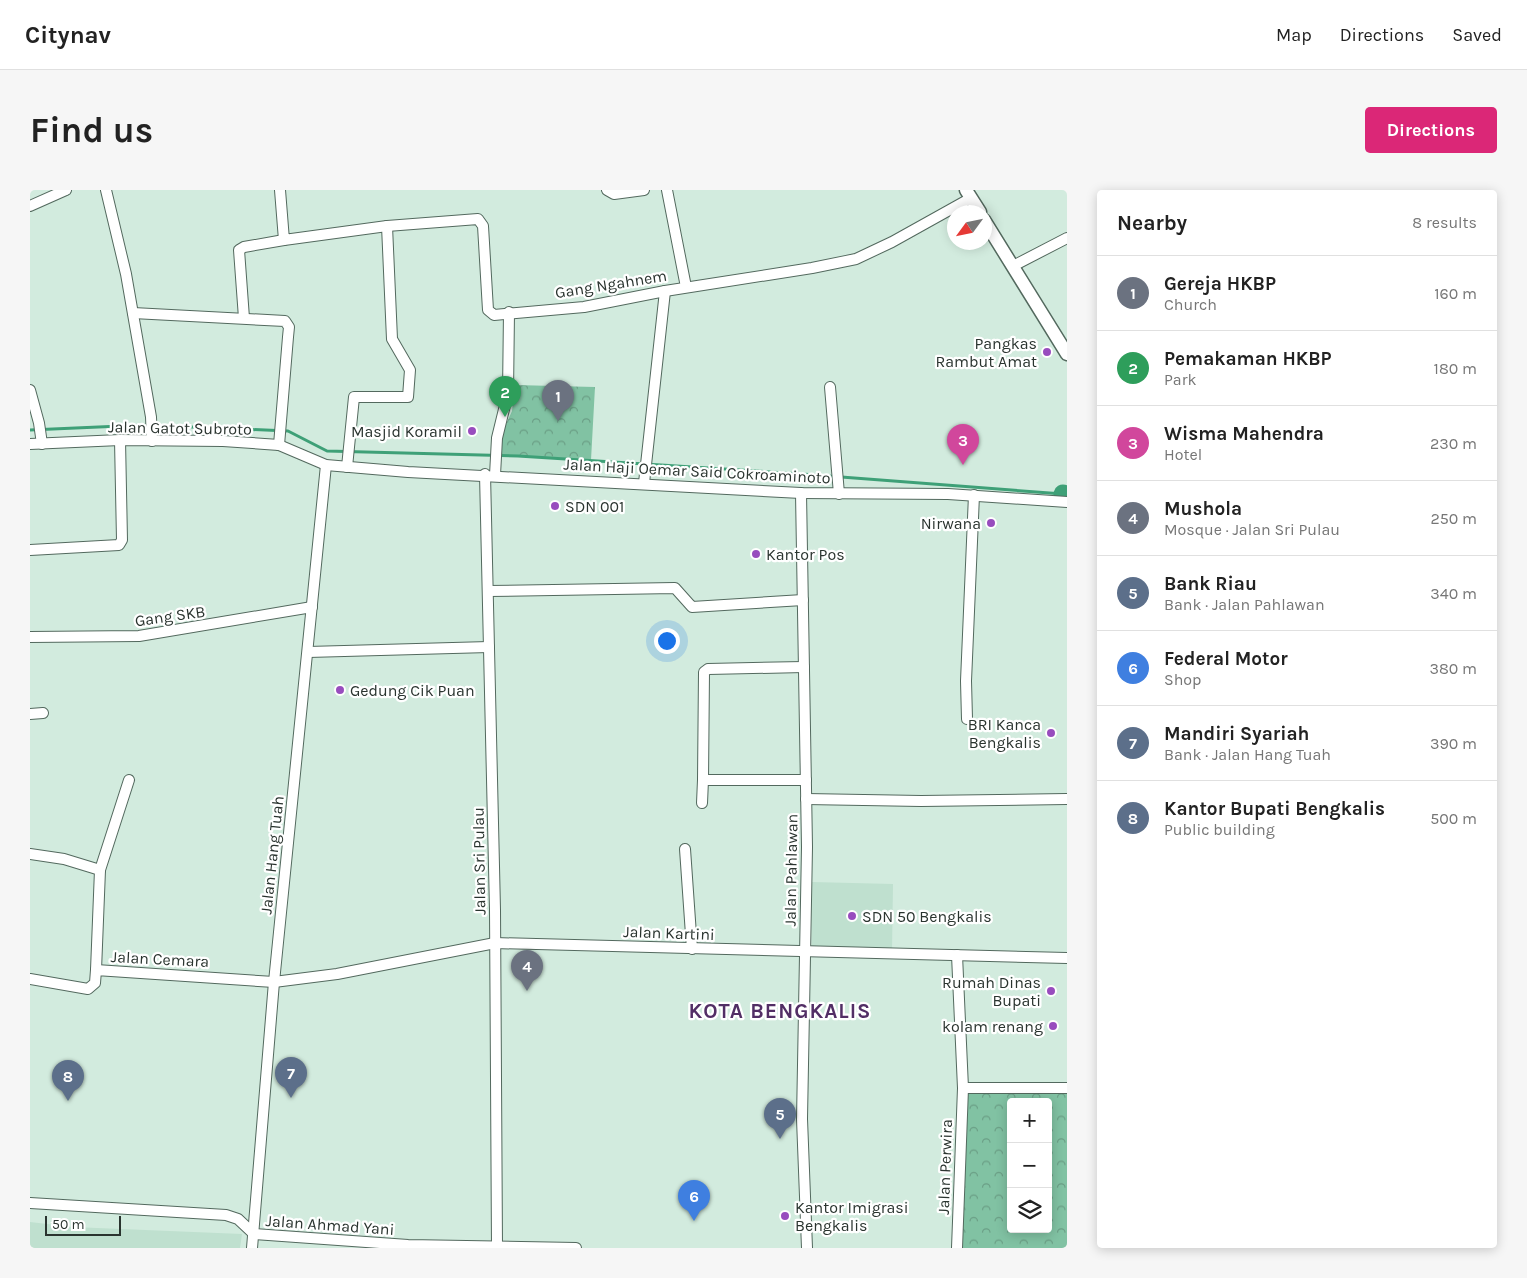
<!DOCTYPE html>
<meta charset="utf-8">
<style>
:root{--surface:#fff;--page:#f6f6f6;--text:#222;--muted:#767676;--line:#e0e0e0;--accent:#db2777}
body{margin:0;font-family:Karla,sans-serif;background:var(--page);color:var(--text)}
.controls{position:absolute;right:15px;bottom:15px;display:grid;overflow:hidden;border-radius:5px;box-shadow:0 2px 12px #0003}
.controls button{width:45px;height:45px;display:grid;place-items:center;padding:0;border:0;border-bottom:1px solid var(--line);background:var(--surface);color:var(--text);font:25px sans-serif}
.compass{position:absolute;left:917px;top:15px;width:45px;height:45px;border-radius:50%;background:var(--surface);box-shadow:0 2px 12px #0003;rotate:237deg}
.scale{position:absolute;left:15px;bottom:12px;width:76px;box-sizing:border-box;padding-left:5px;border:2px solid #2a342f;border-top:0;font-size:14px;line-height:18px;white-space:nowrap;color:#2a342f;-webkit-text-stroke:4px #fff;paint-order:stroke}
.you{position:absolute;left:636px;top:450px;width:18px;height:18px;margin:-12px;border:4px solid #fff;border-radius:50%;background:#1a73e8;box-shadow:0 0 0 8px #1a73e833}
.badge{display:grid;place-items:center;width:32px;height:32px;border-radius:50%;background:var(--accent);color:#fff;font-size:16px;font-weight:700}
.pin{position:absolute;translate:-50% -41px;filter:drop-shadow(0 1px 2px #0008)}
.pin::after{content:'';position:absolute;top:26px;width:18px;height:15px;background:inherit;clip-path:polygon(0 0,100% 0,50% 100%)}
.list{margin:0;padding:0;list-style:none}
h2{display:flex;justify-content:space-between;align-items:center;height:65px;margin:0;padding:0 20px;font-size:21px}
h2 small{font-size:16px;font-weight:400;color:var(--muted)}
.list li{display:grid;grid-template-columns:32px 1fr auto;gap:15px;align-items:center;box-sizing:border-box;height:75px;padding:0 20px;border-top:1px solid var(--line)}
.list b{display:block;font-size:19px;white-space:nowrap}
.list p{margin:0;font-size:16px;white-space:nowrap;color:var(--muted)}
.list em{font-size:16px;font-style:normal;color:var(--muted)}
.icon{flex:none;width:28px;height:28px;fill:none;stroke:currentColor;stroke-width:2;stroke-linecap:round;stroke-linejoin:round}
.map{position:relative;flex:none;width:1037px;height:1058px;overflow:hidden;border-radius:5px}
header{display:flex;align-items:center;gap:30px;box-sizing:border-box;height:70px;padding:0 25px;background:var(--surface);border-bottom:1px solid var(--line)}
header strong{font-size:24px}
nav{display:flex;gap:28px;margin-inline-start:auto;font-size:18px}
.intro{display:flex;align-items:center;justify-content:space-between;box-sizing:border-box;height:120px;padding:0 30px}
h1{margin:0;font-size:35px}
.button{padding:12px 22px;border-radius:5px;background:var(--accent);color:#fff;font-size:18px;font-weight:700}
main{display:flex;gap:30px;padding:0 30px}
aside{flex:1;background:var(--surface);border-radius:5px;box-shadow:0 2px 12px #0003}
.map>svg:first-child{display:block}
.built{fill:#bfe0cf}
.park{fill:url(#park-crowns);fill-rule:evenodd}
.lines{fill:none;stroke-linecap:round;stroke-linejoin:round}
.stream{stroke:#3ea077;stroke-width:3}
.river{stroke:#3ea077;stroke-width:19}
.minor-casing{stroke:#53695e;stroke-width:12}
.major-casing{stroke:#53695e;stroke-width:15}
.minor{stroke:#fff;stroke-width:10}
.major{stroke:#fff;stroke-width:12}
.poi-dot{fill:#984cbe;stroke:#fff;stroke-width:2}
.labels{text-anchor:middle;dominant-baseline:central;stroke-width:4.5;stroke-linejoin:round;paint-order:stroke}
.street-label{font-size:16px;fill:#2a342f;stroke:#fff}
.poi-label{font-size:16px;fill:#2a342f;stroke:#fff;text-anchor:end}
.district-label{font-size:21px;font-weight:bold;letter-spacing:1px;fill:#522e65;stroke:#fff}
</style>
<header>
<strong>Citynav</strong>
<nav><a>Map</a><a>Directions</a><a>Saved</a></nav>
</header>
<div class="intro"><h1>Find us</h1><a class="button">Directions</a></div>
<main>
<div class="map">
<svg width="1037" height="1058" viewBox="0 0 1037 1058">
<defs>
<pattern id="park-crowns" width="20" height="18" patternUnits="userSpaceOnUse" patternTransform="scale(1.25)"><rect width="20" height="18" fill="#81c2a3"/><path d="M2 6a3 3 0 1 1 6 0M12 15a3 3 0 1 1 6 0" fill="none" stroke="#6a9e85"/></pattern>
</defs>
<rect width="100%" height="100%" fill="#d2ebde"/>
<g class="built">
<path d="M 782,692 L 863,694 L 862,760 L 782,758 Z"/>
<path d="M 0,1032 L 43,1037 L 212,1044 L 210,1058 L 0,1058 Z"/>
</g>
<g class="park">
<path d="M 485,195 L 565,197 L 561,270 L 471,266 L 470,247 L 482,221 Z"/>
<path d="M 1037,897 L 1037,1058 L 930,1058 L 931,904 ZM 981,912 L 1018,912 L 1018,1039 L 981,1039 Z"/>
</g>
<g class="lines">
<path class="stream" d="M 0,240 L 114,235 L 258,241 L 297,261 L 488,266 L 772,284 L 1033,304"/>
<path class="river" d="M 1033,304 L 1037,305"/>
<g class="minor-casing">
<g id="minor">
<path d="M 76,0 L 96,84 L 121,227 L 122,251"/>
<path d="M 250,0 L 254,50 L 357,36 L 448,29 L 453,36 L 458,120 L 464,125 L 554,117 L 635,101 L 782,78 L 826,69 L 862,52 L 941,8"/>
<path d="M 577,0 L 584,4 L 614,0"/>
<path d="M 637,0 L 656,97"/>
<path d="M 0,16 L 36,0"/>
<path d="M 983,76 L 1037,48"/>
<path d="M 103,123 L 255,131 L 259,137 L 258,147 L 249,255"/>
<path d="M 214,128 L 209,60 L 214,57 L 254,50"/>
<path d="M 800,197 L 809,304"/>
<path d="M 0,200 L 9,233 L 12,254"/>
<path d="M 0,254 L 90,250 L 193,251 L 249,255 L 296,275 L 378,282 L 771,303 L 918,304 L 1037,312"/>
<path d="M 317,277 L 324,207 L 378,207 L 380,180 L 362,149 L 357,36"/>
<path d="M 455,284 L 465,720 L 467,1056"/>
<path d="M 465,285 L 467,248 L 478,203 L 479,122"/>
<path d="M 614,293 L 635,101"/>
<path d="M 771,303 L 777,657 L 772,929 L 777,1058"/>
<path d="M 0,360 L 89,355 L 92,350 L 90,250"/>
<path d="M 458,401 L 645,398 L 662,417 L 773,410"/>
<path d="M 0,447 L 109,446 L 282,417"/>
<path d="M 278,462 L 459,457"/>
<path d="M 774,477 L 678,479 L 674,482 L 673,590 L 776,590"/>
<path d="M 0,524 L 13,523"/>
<path d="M 937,529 L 936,491 L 944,305"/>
<path d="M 776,609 L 891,611 L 1037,609"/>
<path d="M 672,613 L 673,590"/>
<path d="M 655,659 L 662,759"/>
<path d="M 0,664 L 34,669 L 70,680"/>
<path d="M 927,765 L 933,898 L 927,1058"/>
<path d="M 66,780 L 70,680 L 99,590"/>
<path d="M 0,789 L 58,799 L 65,793 L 66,780 L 244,792 L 307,784 L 465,753 L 1037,768"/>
<path d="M 933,898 L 1037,898"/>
<path d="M 0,1013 L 196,1025 L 208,1029 L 224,1044 L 378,1055 L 546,1058"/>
<path d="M 222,1058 L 244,792 L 296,275"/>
</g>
</g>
<g class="major-casing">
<g id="major">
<path d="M 936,0 L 950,22"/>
<path d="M 954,30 L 1037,164"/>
</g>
</g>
<use href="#minor" class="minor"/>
<use href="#major" class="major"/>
</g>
<g class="poi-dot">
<circle cx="1017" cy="162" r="5"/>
<circle cx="442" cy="241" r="5"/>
<circle cx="525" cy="316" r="5"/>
<circle cx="961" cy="333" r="5"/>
<circle cx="726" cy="364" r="5"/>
<circle cx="310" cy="500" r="5"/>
<circle cx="1021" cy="543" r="5"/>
<circle cx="822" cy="726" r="5"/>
<circle cx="1021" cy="801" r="5"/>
<circle cx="1023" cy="836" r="5"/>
<circle cx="755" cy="1026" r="5"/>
</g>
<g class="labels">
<g class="street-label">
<text transform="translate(581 94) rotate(-9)">Gang Ngahnem</text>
<text transform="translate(150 238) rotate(1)">Jalan Gatot Subroto</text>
<text transform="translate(667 281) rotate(3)">Jalan Haji Oemar Said Cokroaminoto</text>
<text transform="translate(140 426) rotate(-8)">Gang SKB</text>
<text transform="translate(242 665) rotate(-84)">Jalan Hang Tuah</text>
<text transform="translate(449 671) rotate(-91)">Jalan Sri Pulau</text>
<text transform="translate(761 680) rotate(-89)">Jalan Pahlawan</text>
<text transform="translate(639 743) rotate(2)">Jalan Kartini</text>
<text transform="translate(130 769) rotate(3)">Jalan Cemara</text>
<text transform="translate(915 977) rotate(-88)">Jalan Perwira</text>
<text transform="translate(300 1035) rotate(4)">Jalan Ahmad Yani</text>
</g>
<g class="poi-label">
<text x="1007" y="153">Pangkas<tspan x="1007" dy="18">Rambut Amat</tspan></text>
<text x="432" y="241">Masjid Koramil</text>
<text x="535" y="316" text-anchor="start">SDN 001</text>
<text x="951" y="333">Nirwana</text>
<text x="736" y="364" text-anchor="start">Kantor Pos</text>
<text x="320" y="500" text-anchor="start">Gedung Cik Puan</text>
<text x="1011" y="534">BRI Kanca<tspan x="1011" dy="18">Bengkalis</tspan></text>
<text x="832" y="726" text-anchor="start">SDN 50 Bengkalis</text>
<text x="1011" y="792">Rumah Dinas<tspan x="1011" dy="18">Bupati</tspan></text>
<text x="1013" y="836">kolam renang</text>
<text x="765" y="1017" text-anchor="start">Kantor Imigrasi<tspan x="765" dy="18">Bengkalis</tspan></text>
</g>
<g class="district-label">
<text x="750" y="821">KOTA BENGKALIS</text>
</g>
</g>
</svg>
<div class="controls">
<button>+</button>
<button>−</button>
<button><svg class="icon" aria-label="layers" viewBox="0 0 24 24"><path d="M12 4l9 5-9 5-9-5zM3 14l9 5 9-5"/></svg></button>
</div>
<svg class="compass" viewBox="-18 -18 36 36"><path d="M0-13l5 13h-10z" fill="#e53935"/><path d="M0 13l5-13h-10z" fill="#767676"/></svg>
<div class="scale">50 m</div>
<div class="you"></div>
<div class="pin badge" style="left:528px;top:231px;background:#6b7280">1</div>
<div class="pin badge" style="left:475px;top:227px;background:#2e9e5b">2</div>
<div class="pin badge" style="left:933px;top:275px;background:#d1479c">3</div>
<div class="pin badge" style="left:497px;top:801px;background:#6b7280">4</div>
<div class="pin badge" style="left:750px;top:949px;background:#5c6f8a">5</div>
<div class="pin badge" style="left:664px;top:1031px;background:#3f7fe0">6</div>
<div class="pin badge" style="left:261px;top:908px;background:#5c6f8a">7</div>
<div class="pin badge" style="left:38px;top:911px;background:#5c6f8a">8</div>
</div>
<aside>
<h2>Nearby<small>8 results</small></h2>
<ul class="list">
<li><span class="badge" style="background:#6b7280">1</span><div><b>Gereja HKBP</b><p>Church</p></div><em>160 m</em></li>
<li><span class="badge" style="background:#2e9e5b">2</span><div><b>Pemakaman HKBP</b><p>Park</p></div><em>180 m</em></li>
<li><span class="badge" style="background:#d1479c">3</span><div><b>Wisma Mahendra</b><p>Hotel</p></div><em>230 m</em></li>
<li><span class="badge" style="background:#6b7280">4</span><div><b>Mushola</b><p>Mosque · Jalan Sri Pulau</p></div><em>250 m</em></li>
<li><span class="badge" style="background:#5c6f8a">5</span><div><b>Bank Riau</b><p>Bank · Jalan Pahlawan</p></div><em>340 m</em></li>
<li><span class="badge" style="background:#3f7fe0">6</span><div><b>Federal Motor</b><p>Shop</p></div><em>380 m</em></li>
<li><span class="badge" style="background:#5c6f8a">7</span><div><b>Mandiri Syariah</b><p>Bank · Jalan Hang Tuah</p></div><em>390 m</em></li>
<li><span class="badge" style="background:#5c6f8a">8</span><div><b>Kantor Bupati Bengkalis</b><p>Public building</p></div><em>500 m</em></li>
</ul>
</aside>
</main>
